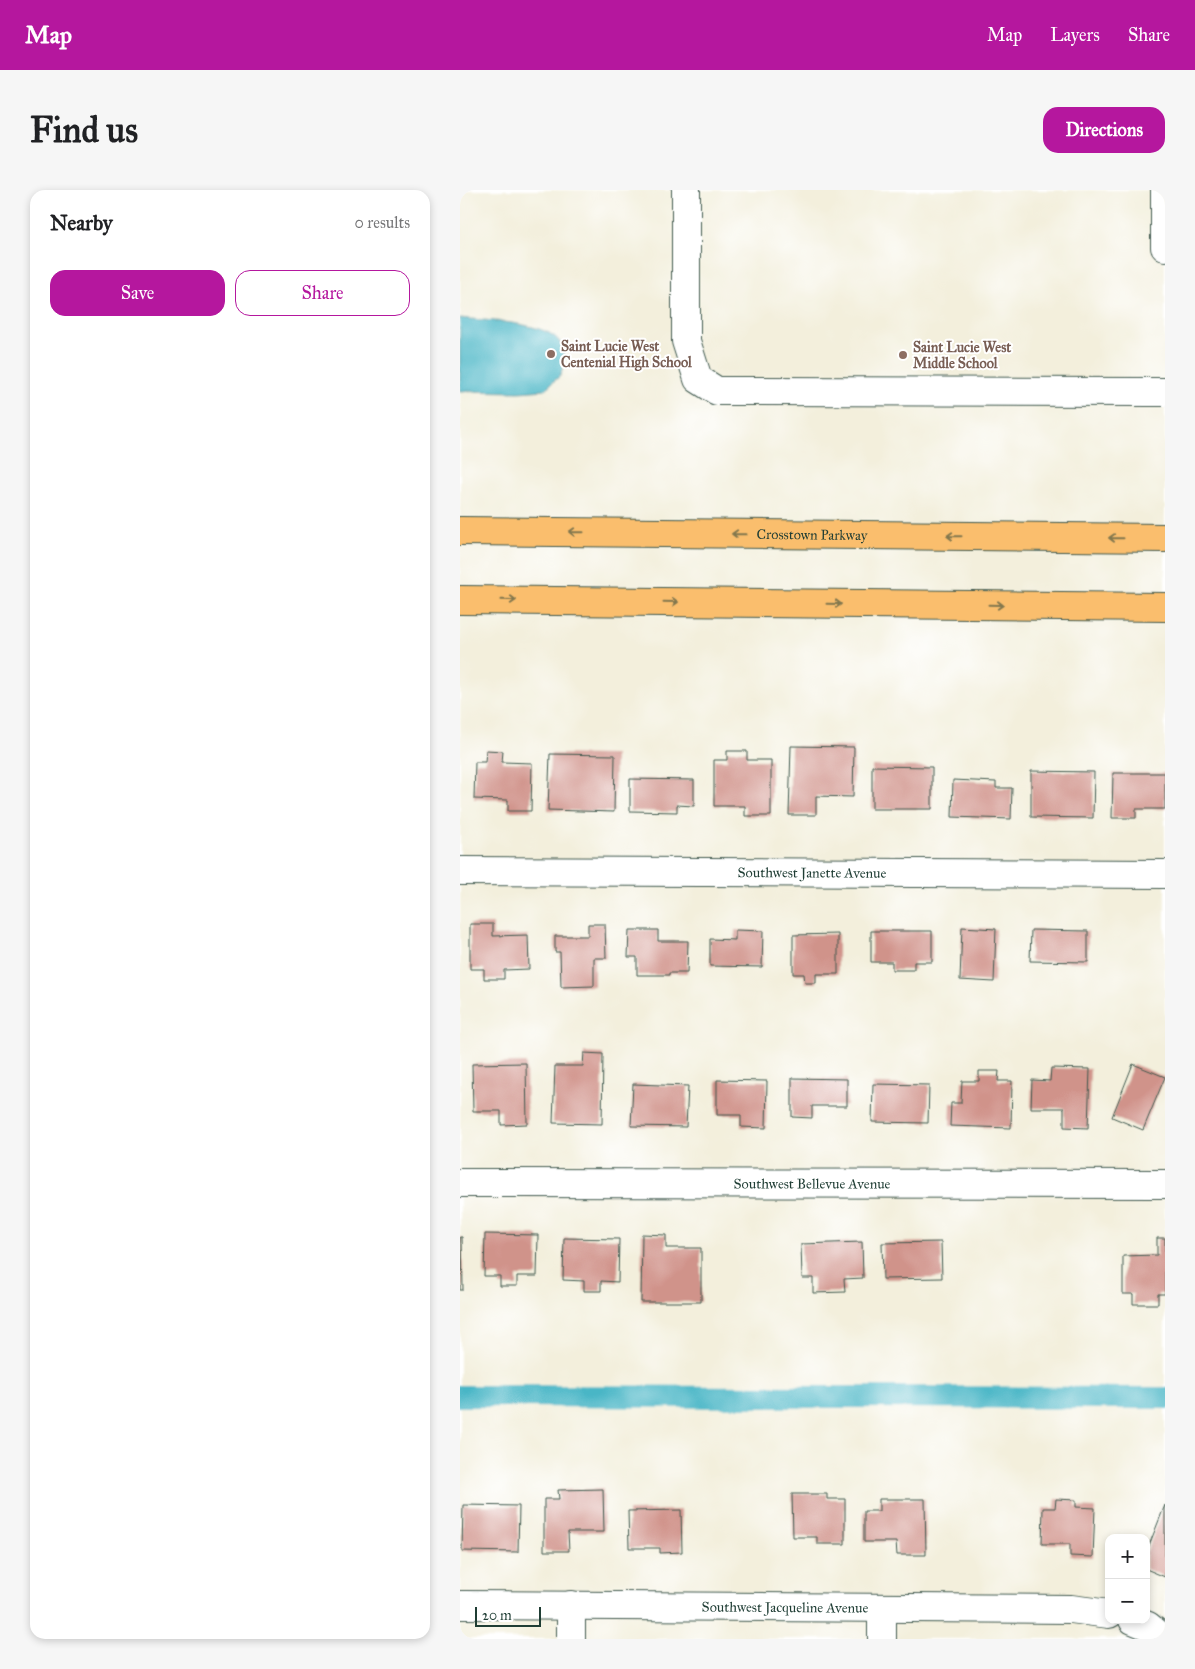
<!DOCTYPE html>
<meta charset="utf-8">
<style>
:root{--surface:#fff;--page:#f6f6f6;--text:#202124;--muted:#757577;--line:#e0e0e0;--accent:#b5179e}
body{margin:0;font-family:"IM FELL Great Primer",serif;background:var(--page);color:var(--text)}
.controls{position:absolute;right:15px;bottom:15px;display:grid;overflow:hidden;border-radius:10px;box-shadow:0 2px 8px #0003}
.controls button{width:45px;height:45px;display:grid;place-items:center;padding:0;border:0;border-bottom:1px solid var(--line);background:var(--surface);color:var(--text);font:25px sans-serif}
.scale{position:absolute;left:15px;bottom:12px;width:66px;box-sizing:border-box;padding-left:5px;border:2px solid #1f3d34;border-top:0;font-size:14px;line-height:18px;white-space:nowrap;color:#1f3d34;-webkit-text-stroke:4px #fff;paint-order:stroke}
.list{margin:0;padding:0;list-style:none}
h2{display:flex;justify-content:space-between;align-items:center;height:65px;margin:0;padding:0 20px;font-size:21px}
h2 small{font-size:16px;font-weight:400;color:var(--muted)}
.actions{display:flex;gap:10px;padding:15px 20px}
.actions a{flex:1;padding:11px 0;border:1px solid var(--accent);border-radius:15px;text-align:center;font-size:18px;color:var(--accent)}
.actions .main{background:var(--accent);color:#fff}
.map{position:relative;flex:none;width:705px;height:1449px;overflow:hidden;border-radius:15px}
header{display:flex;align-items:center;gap:30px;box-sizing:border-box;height:70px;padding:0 25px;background:var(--accent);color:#fff}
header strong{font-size:24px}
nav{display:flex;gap:28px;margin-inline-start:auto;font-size:18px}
.intro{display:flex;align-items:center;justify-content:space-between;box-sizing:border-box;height:120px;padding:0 30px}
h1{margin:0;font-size:35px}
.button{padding:12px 22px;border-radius:15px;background:var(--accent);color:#fff;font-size:18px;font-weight:700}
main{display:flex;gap:30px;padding:0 30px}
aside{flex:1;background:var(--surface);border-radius:15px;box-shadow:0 2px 8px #0003}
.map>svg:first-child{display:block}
.water{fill:#4ab6c6;stroke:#347a7d}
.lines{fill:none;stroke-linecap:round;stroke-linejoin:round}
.canal{stroke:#4ab6c6;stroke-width:22}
.building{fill:#d0938a}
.minor-casing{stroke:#3f584d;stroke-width:30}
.major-casing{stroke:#3f584d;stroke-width:30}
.minor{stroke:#fff;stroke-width:28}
.major{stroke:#fabe6d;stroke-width:28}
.oneway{stroke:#82774e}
.education-dot{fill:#8d6e63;stroke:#fff;stroke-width:2}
.labels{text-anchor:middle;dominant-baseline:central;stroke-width:4;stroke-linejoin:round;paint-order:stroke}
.education-label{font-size:14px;font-weight:bold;fill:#785e54;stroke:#fff;text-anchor:start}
.street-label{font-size:14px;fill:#1f3d34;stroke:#fff}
</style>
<header>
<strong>Map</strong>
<nav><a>Map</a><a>Layers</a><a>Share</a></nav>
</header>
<div class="intro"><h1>Find us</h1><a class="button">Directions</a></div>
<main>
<aside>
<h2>Nearby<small>0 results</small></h2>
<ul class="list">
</ul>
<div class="actions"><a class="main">Save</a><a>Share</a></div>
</aside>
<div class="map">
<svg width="705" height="1449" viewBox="0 0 705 1449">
<rect width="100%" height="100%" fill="#fff"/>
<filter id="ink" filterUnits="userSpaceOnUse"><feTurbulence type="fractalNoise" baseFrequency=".02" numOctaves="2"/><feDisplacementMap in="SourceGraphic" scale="10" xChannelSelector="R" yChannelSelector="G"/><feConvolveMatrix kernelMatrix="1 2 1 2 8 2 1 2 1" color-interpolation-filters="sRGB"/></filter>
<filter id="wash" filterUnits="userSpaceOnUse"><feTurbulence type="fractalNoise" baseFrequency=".0096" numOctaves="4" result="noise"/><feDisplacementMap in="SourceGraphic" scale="20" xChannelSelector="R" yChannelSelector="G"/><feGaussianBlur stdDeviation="1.12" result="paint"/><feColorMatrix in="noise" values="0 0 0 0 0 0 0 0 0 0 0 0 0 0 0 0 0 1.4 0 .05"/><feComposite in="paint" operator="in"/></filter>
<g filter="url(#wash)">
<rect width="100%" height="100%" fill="#f3efdc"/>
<path class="water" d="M 0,128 C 24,131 90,131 101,154 C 105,163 103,176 101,185 L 84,200 L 59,202 L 0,201 Z"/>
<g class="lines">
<path class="canal" d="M 0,1206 L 705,1208"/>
</g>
<g id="blocks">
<g class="building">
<path d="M 331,556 L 394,557 L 393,607 L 356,606 L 356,625 L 329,625 Z"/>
<path d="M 26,560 L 43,561 L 42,572 L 72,573 L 71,621 L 48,621 L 48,610 L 14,609 L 15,572 L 25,572 Z"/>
<path d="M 267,561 L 287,561 L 287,570 L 311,570 L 311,626 L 285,626 L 285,616 L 254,616 L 254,570 L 267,570 Z"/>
<path d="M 90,564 L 155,565 L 154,622 L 88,620 Z"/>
<path d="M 412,576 L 472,577 L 472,619 L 412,619 Z"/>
<path d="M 571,581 L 634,582 L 633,628 L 571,627 Z"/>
<path d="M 653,583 L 705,583 L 705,619 L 676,619 L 676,628 L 652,628 Z"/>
<path d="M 170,589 L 234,590 L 234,616 L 217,615 L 217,622 L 170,621 Z"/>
<path d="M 493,590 L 536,592 L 536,598 L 552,598 L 551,629 L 492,627 Z"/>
<path d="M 10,734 L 33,734 L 33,746 L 68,745 L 69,779 L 44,780 L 44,789 L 24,789 L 24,779 L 10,779 Z"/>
<path d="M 128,734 L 145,734 L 146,768 L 134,768 L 134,796 L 101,797 L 100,762 L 95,762 L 95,746 L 128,746 Z"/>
<path d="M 502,737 L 536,739 L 534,792 L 500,790 Z"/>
<path d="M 169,740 L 198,740 L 198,751 L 228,751 L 227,783 L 209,783 L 209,785 L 177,785 L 177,767 L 168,767 Z"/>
<path d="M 275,740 L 303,741 L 302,777 L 250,776 L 250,749 L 275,750 Z"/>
<path d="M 571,740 L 628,741 L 628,772 L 570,771 Z"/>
<path d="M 411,741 L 472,741 L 472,772 L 454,772 L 454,780 L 432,780 L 432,772 L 411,772 Z"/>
<path d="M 378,744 L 378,784 L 356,784 L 356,793 L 345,793 L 344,784 L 333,784 L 333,745 Z"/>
<path d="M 124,863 L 143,864 L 142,934 L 93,933 L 95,876 L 123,876 Z"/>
<path d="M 66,873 L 67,934 L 41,935 L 41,921 L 13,921 L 12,874 Z"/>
<path d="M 673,874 L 705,887 L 683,940 L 652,927 Z"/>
<path d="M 591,878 L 630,879 L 628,938 L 604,937 L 604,918 L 571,918 L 572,890 L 590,891 Z"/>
<path d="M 519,881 L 539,881 L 538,891 L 552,891 L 551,938 L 490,936 L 491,913 L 501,913 L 502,891 L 519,891 Z"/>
<path d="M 332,888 L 387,889 L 387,916 L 352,916 L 352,928 L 332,927 Z"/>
<path d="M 257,890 L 307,891 L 306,938 L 281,937 L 281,925 L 257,925 Z"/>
<path d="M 173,894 L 228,896 L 226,937 L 171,936 Z"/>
<path d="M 413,894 L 469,895 L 468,933 L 412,932 Z"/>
<path d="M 25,1044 L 78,1045 L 77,1086 L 57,1086 L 57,1096 L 40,1096 L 40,1086 L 24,1086 Z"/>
<path d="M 182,1044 L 206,1045 L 206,1058 L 241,1058 L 241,1112 L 181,1112 Z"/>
<path d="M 0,1047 L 2,1047 L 3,1100 L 0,1100 Z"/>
<path d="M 104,1048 L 159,1049 L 158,1092 L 141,1091 L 141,1101 L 124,1101 L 124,1091 L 103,1090 Z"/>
<path d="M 697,1048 L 705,1048 L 705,1104 L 698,1104 L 698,1114 L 673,1114 L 673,1104 L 663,1104 L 663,1066 L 697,1065 Z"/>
<path d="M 402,1052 L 403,1088 L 384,1089 L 385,1102 L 353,1103 L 353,1088 L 342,1088 L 341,1054 Z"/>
<path d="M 481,1052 L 482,1088 L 423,1089 L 422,1053 Z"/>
<path d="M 143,1299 L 144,1342 L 108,1342 L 109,1361 L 84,1361 L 84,1309 L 99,1309 L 98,1300 Z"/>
<path d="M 332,1304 L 367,1304 L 367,1309 L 385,1309 L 385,1354 L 357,1354 L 357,1347 L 333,1347 Z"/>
<path d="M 419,1309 L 465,1309 L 466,1365 L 437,1365 L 436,1352 L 404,1352 L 404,1321 L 419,1321 Z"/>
<path d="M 596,1309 L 616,1310 L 616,1317 L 635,1318 L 633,1367 L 610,1366 L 610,1354 L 582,1354 L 583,1318 L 595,1318 Z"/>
<path d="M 3,1315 L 59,1316 L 58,1362 L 2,1361 Z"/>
<path d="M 705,1315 L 705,1387 L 686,1379 L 686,1363 Z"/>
<path d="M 221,1320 L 222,1362 L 200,1363 L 200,1358 L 169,1358 L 168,1321 Z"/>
</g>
</g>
</g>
<g filter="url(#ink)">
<use href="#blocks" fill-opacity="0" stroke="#3f584d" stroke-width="1"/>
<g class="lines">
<g class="minor-casing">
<g id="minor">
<path d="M 226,0 L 226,151 L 238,189 L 257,201 L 705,202"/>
<path d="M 705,0 L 705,57"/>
<path id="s1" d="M 0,681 L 705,684"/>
<path id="s2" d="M 0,993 L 705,994"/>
<path id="s3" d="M 0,1415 L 611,1419 L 649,1424"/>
<path d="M 673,1430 L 688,1436 L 704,1449"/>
<path d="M 111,1449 L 111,1415"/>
<path d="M 422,1449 L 422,1419"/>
</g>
</g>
<g class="major-casing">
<g id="major">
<path id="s4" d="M 0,341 L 705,348"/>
<path d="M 0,410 L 705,417"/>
</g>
</g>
<use href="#minor" class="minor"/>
<use href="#major" class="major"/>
</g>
<defs><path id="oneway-shaft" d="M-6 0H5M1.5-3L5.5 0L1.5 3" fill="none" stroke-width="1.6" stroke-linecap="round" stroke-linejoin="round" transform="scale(1.25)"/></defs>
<g class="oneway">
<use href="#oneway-shaft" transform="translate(116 342) rotate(-179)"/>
<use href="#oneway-shaft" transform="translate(279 344) rotate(-179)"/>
<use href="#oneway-shaft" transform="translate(494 346) rotate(-179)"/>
<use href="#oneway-shaft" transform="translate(656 348) rotate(-179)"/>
<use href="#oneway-shaft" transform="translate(49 410) rotate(1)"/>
<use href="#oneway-shaft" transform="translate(211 412) rotate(1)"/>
<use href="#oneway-shaft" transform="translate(374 414) rotate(1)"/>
<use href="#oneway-shaft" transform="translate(536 415) rotate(1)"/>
</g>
</g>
<g class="education-dot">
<circle cx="91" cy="164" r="5"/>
<circle cx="443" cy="165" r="5"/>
</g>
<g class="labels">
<g class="education-label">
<text x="101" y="156">Saint Lucie West<tspan x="101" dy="16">Centenial High School</tspan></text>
<text x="453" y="157">Saint Lucie West<tspan x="453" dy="16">Middle School</tspan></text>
</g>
<g class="street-label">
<text stroke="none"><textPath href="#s4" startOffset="352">Crosstown Parkway</textPath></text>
<text stroke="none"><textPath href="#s1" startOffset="352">Southwest Janette Avenue</textPath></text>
<text stroke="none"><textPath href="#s2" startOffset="352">Southwest Bellevue Avenue</textPath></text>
<text stroke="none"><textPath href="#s3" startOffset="325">Southwest Jacqueline Avenue</textPath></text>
</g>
</g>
</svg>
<div class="controls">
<button>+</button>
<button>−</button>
</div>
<div class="scale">20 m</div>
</div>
</main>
